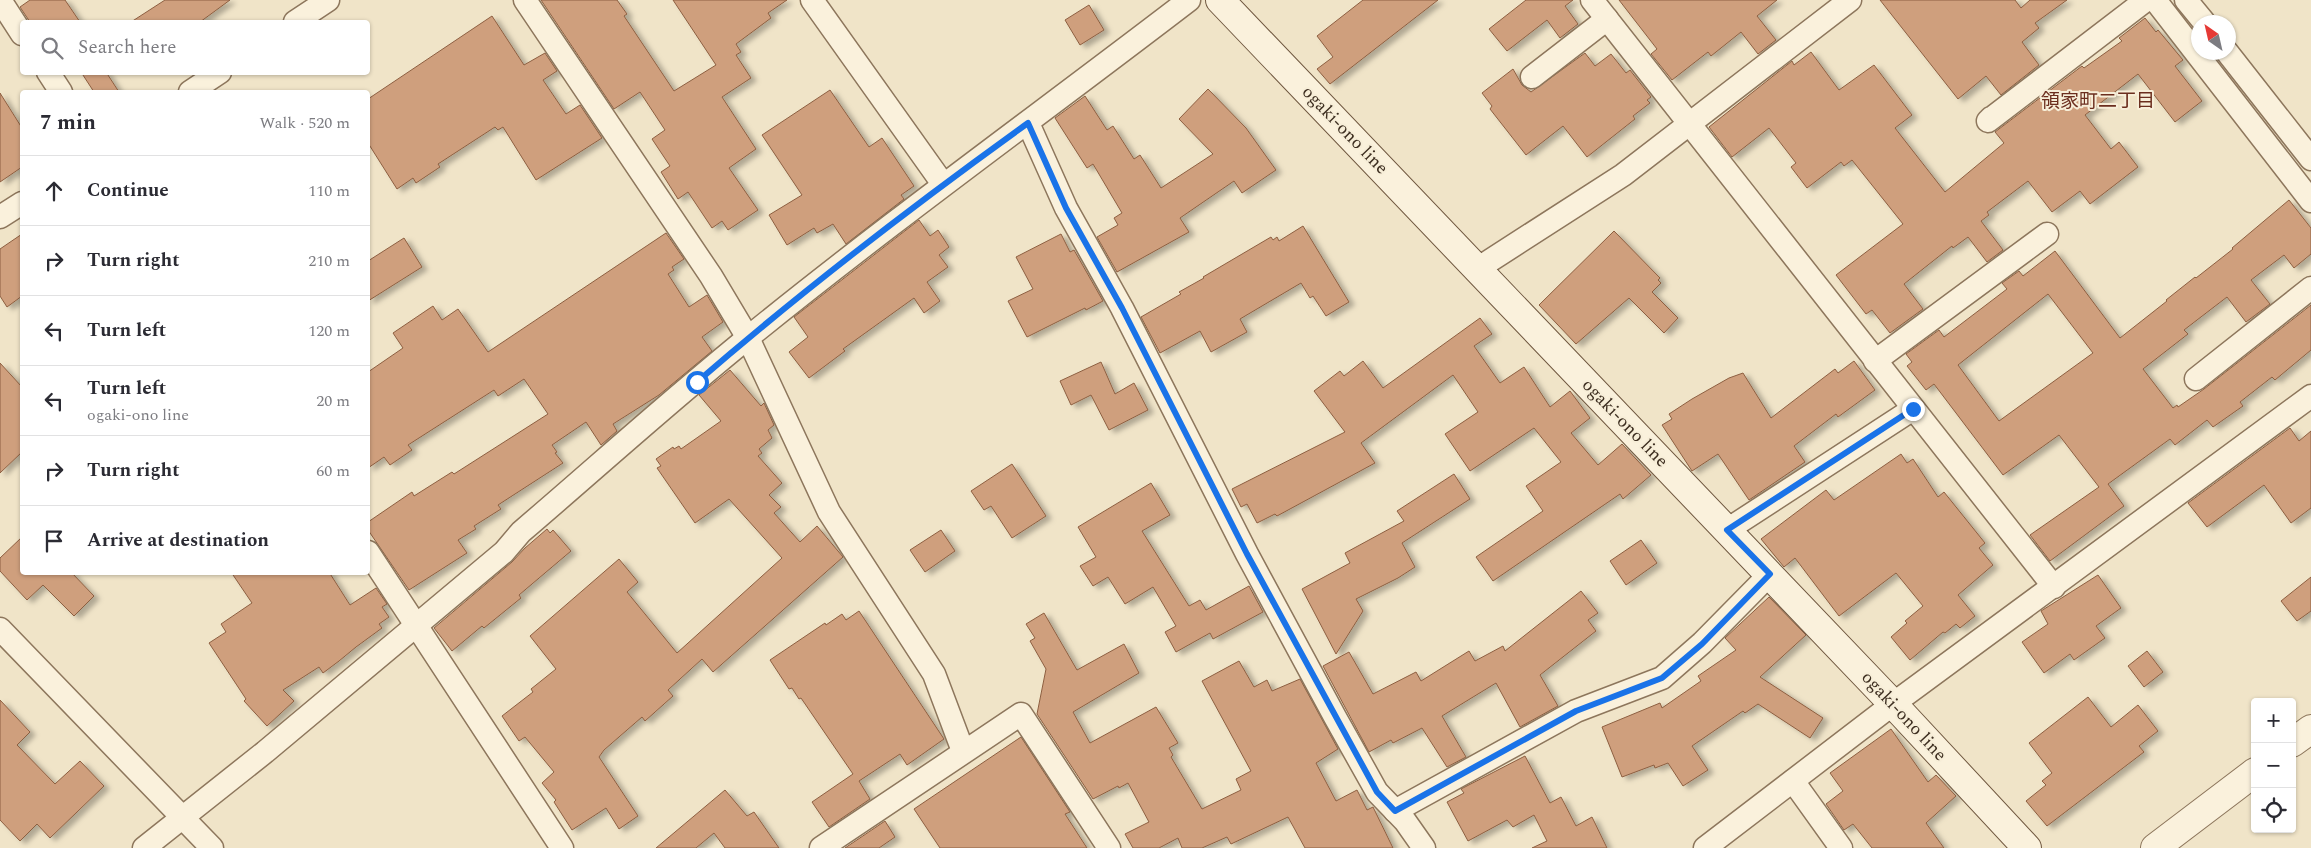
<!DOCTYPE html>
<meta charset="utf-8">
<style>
:root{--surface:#fff;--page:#f7f7f7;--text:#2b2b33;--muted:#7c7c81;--line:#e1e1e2}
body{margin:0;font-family:Spectral,"Noto Sans JP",serif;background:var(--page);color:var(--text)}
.controls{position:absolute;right:15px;bottom:15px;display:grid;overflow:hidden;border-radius:5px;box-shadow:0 1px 4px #0004}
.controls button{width:45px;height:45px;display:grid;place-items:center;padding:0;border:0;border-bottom:1px solid var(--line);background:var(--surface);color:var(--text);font:25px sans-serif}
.compass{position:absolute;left:2191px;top:15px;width:45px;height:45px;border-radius:50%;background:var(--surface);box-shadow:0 1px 4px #0004;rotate:326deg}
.stop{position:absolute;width:15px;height:15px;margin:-11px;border:4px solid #1a73e8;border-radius:50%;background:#fff}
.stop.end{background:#1a73e8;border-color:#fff;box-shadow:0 1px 5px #0008}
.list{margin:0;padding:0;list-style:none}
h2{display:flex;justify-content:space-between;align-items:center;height:65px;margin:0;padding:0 20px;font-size:21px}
h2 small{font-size:16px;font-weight:400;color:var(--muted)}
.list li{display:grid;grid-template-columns:32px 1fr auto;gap:15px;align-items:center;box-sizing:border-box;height:70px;padding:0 20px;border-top:1px solid var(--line)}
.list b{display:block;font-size:19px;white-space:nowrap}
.list p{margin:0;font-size:16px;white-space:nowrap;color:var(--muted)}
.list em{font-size:16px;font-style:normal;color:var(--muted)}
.icon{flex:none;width:28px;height:28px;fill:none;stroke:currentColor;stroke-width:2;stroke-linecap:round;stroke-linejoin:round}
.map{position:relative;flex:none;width:2311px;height:848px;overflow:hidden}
.search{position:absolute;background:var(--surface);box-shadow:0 1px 4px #0004;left:20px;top:20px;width:350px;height:55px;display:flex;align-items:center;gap:12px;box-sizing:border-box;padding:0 18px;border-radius:5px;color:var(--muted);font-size:19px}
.panel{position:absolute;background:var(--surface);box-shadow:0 1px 4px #0004;left:20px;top:90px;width:350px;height:485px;border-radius:5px}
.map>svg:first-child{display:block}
.building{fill:#cf9f7d;stroke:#8d5f41;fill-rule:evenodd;filter:url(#shadow)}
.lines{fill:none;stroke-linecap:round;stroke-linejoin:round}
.minor-casing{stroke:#8d765c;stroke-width:25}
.tertiary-casing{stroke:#8d765c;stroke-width:30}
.secondary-casing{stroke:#6f573f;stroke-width:30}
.minor{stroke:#faf1dc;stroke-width:22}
.tertiary{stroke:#faf1dc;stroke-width:28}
.secondary{stroke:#faf1dc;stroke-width:28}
.route{stroke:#1a73e8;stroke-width:6}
.labels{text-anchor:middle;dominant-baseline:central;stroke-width:4;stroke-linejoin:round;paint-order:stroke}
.street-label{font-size:18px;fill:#3d2e20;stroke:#f7eed8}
.neighbourhood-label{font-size:19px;fill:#6b2e1e;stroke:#f7eed8}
</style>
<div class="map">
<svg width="2311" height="848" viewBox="0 0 2311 848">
<defs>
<filter id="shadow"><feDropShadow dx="5.5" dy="3" stdDeviation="2.5" flood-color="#0004"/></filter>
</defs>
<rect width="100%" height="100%" fill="#f0e4c8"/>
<g class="building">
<path d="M 30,0 L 65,0 L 80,22 L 30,22 L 20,7 Z"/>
<path d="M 165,0 L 230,0 L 200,22 L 131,22 Z"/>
<path d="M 541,0 L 617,0 L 627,14 L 624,16 L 674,91 L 716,65 L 673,0 L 787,0 L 768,13 L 771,18 L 736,44 L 741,52 L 736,55 L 751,78 L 722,97 L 756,149 L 729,168 L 758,210 L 728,230 L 722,221 L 712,228 L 688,192 L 678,199 L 661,172 L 670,166 L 652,139 L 665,130 L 640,92 L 614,109 Z"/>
<path d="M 1363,0 L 1438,0 L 1330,84 L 1317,69 L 1333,57 L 1317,36 Z"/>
<path d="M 1526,0 L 1573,0 L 1565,6 L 1578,24 L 1560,38 L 1547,20 L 1507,51 L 1489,29 Z"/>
<path d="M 1619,0 L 1777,0 L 1757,16 L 1776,40 L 1758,54 L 1741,32 L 1711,56 L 1708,52 L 1672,80 L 1651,54 L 1657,49 Z"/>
<path d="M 1880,0 L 2015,0 L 2021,8 L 2030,0 L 2067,0 L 2035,23 L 2039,28 L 2022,42 L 2039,65 L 2001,95 L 1986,76 L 1958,99 Z"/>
<path d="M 1089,5 L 1104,30 L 1080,45 L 1065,20 Z"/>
<path d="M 492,16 L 524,65 L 545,53 L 557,71 L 543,80 L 566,114 L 580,105 L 602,138 L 536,180 L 503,127 L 498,130 L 495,127 L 438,164 L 440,167 L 416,183 L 413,178 L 397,189 L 368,143 L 368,99 Z"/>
<path d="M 2145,18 L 2156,32 L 2158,30 L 2183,60 L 2175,66 L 2202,101 L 2175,122 L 2138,74 L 2085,115 L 2111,149 L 2119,142 L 2138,167 L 2090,204 L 2080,191 L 2052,212 L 2028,181 L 1987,212 L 1989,215 L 1981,221 L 2003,250 L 1987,262 L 1968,237 L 1953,248 L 1952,246 L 1904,284 L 1923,309 L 1890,333 L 1872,310 L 1866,314 L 1836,275 L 1903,224 L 1852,160 L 1844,166 L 1841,162 L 1807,188 L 1791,167 L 1796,163 L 1769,128 L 1732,157 L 1709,127 L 1792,61 L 1794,65 L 1811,52 L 1839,90 L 1874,65 L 1912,115 L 1895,128 L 1945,192 L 2004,143 L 1995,132 L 2082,66 L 2084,68 L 2122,41 L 2119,38 Z"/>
<path d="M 1585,53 L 1595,66 L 1611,54 L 1626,73 L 1630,70 L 1651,97 L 1647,100 L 1650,103 L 1633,116 L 1635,119 L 1587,157 L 1563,126 L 1526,155 L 1490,109 L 1492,106 L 1482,93 L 1513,69 L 1522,85 L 1531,92 Z"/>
<path d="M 81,72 L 106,72 L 119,92 L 94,92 Z"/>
<path d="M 1208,89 L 1246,128 L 1276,170 L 1242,193 L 1234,181 L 1180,218 L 1189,232 L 1117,272 L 1097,237 L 1118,225 L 1114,218 L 1122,213 L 1093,164 L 1087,168 L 1055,118 L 1085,96 L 1107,130 L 1113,126 L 1134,159 L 1140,155 L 1161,188 L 1213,154 L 1179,119 Z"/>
<path d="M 830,90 L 869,147 L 882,138 L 914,186 L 901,195 L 904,199 L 846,244 L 833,224 L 817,233 L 814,228 L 787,245 L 769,215 L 802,195 L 762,135 Z"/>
<path d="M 0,93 L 22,128 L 22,167 L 0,182 Z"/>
<path d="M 2289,200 L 2311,228 L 2311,254 L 2294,268 L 2284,255 L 2251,280 L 2270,304 L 2246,322 L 2227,297 L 2184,330 L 2188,334 L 2143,369 L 2173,408 L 2177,405 L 2178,407 L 2204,389 L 2311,305 L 2311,350 L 2275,380 L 2272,377 L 2240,402 L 2243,406 L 2213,427 L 2207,420 L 2175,445 L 2170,439 L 2108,484 L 2124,506 L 2050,561 L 2030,535 L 2099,487 L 2059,435 L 2003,475 L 1934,384 L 1926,390 L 1907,366 L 1912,362 L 1906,354 L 1939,330 L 1944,337 L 2007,289 L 2002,283 L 2019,271 L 2023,276 L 2055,251 L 2120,338 L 2167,301 L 2166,300 L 2195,277 L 2196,278 L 2233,249 L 2232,248 ZM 2048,294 L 2093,353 L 1999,421 L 1958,365 Z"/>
<path d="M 919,220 L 930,236 L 938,230 L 949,247 L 939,255 L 948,267 L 927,282 L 940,301 L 924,313 L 914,298 L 843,349 L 845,351 L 809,378 L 789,352 L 808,337 L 794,317 Z"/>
<path d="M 1303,226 L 1349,302 L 1326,316 L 1313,296 L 1310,298 L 1301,283 L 1240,319 L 1247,332 L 1211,352 L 1200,331 L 1160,353 L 1141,317 L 1181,294 L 1179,292 L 1204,278 L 1203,277 L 1271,237 L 1273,240 L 1277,237 L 1279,241 Z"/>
<path d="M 1614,231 L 1660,278 L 1658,280 L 1661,283 L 1652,292 L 1678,318 L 1664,333 L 1629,298 L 1576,344 L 1539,305 Z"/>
<path d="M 666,233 L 684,259 L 672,267 L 674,270 L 668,274 L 689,307 L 707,295 L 723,322 L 702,337 L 712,351 L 659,395 L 613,424 L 617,431 L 601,445 L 586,422 L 552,445 L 557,452 L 555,453 L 563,463 L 498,505 L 501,509 L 474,526 L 476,529 L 458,540 L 467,553 L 409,590 L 368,530 L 368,522 L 412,492 L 414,496 L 452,472 L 454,474 L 548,414 L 524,379 L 498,396 L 494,390 L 408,445 L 412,450 L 390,465 L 384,457 L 368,468 L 368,372 L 403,348 L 393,333 L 433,306 L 442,320 L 458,309 L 488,352 Z"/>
<path d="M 22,234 L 22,296 L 7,307 L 0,296 L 0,249 Z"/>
<path d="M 1061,234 L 1070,252 L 1074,250 L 1103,301 L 1086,310 L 1085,308 L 1027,337 L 1008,301 L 1033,289 L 1016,257 Z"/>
<path d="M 404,238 L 422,267 L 368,301 L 368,261 Z"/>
<path d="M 1480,318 L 1492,334 L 1474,346 L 1500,383 L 1524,367 L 1550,407 L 1570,391 L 1590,418 L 1571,433 L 1598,465 L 1622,444 L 1651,475 L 1623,499 L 1620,494 L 1493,581 L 1476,557 L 1543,511 L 1526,486 L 1561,462 L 1534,428 L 1470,471 L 1445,434 L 1478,412 L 1453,375 L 1361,443 L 1375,463 L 1277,516 L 1275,514 L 1257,523 L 1247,504 L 1241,507 L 1232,489 L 1345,432 L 1314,391 L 1340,371 L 1344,376 L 1363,361 L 1383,388 Z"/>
<path d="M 1854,361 L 1875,390 L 1838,417 L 1836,414 L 1794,446 L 1805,462 L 1749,500 L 1718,454 L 1692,471 L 1662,425 L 1672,419 L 1669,414 L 1692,399 L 1729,378 L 1743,373 L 1771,418 L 1835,369 L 1838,373 Z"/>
<path d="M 1101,362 L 1115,394 L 1134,383 L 1148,410 L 1109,430 L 1091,395 L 1071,405 L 1060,381 Z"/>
<path d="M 0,363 L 22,387 L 22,452 L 0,473 Z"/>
<path d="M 730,370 L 761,406 L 764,403 L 774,425 L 768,430 L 772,438 L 759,449 L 762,453 L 758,456 L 782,483 L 769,495 L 781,507 L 774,513 L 800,542 L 817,526 L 843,557 L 713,672 L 702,659 L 668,690 L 673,696 L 645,721 L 642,717 L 604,750 L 599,757 L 638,816 L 619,829 L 606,808 L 572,830 L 554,802 L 556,800 L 542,783 L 554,772 L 525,737 L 519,741 L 502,716 L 533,692 L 531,689 L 556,669 L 530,636 L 619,559 L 638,582 L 627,592 L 677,653 L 782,558 L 729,499 L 695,523 L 657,468 L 661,466 L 656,459 L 673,447 L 674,449 L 679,446 L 681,449 L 721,421 L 699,395 Z"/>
<path d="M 2290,428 L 2299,441 L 2311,431 L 2311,508 L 2291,523 L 2264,485 L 2207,527 L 2188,503 Z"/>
<path d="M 1901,454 L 1907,463 L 1913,459 L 1938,497 L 1944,492 L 1985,543 L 1979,548 L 1993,565 L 1958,595 L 1975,616 L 1960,628 L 1956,624 L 1945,633 L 1943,632 L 1910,660 L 1891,637 L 1907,623 L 1905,621 L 1923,606 L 1896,573 L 1839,616 L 1795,558 L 1784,567 L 1761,539 L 1826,490 L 1834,500 Z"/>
<path d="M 1012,464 L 1046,516 L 1012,538 L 991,506 L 984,510 L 971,491 Z"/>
<path d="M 1454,474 L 1470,499 L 1402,543 L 1415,567 L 1398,578 L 1356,599 L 1363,611 L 1336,654 L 1302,589 L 1350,563 L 1345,553 L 1404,521 L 1397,511 Z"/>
<path d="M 1151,483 L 1170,515 L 1142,531 L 1189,606 L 1200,600 L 1206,610 L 1249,586 L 1263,612 L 1213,639 L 1210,633 L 1176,652 L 1165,632 L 1176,626 L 1153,587 L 1125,604 L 1108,577 L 1093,586 L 1080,566 L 1096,557 L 1078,527 Z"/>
<path d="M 547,529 L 550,533 L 553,530 L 571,551 L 519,595 L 521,598 L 484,628 L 482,626 L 452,651 L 434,628 L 512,562 L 525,548 Z"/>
<path d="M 941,530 L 955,551 L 925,572 L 910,550 Z"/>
<path d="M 22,537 L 22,572 L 71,572 L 94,596 L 74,616 L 43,585 L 27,600 L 0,571 L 0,558 Z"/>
<path d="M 1641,540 L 1657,563 L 1626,585 L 1610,561 Z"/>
<path d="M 231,572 L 329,572 L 350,605 L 376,588 L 387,604 L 382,607 L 389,617 L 379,624 L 382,628 L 356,647 L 339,661 L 323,673 L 319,667 L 283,690 L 294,701 L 267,726 L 244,701 L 246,699 L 209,643 L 226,632 L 221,624 L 252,603 Z"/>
<path d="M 2098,575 L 2121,608 L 2096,626 L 2105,638 L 2074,660 L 2070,654 L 2044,673 L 2022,642 L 2048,624 L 2041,611 Z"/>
<path d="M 2311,577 L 2311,611 L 2297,621 L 2281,601 Z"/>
<path d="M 1581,591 L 1598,613 L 1588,620 L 1596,631 L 1540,675 L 1558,706 L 1520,727 L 1496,683 L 1442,716 L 1466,757 L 1447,767 L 1422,728 L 1393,743 L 1391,740 L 1369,752 L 1323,666 L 1349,652 L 1373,694 L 1416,672 L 1421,681 L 1469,651 L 1475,661 L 1503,646 L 1505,651 Z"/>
<path d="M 1769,597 L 1806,635 L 1760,677 L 1823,718 L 1810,738 L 1758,704 L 1745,713 L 1743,711 L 1692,746 L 1708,770 L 1683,786 L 1668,763 L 1655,768 L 1654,765 L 1622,777 L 1602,727 L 1660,703 L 1662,708 L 1701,681 L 1698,676 L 1736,650 L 1725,638 Z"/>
<path d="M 859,611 L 944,739 L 907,765 L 900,754 L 859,781 L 870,799 L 829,827 L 812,802 L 853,774 L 801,698 L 799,699 L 792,688 L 789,689 L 770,660 L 825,623 L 826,625 L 842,614 L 846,620 Z"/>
<path d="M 1044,613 L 1077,670 L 1124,644 L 1139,673 L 1073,712 L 1090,743 L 1156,707 L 1178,743 L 1169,748 L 1173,755 L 1171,757 L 1202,809 L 1241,790 L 1236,779 L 1251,771 L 1202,681 L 1239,661 L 1254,687 L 1267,680 L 1272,691 L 1300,679 L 1338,749 L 1316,763 L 1336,801 L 1357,790 L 1367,810 L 1373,807 L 1393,848 L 1305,848 L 1288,817 L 1231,844 L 1227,837 L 1202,848 L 1182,848 L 1178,838 L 1159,848 L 1133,848 L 1125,834 L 1149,822 L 1128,783 L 1119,788 L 1118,786 L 1093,799 L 1037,714 L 1046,669 L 1030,641 L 1035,638 L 1026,624 Z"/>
<path d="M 2147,651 L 2163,672 L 2144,687 L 2128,666 Z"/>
<path d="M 2088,697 L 2111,727 L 2138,705 L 2158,731 L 2139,746 L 2144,752 L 2047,826 L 2026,801 L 2046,785 L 2042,781 L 2052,773 L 2029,743 Z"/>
<path d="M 0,700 L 30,732 L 17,745 L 55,784 L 80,761 L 104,786 L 50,838 L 37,824 L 20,841 L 0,820 Z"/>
<path d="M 1891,729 L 1928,782 L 1936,775 L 1956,796 L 1926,823 L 1944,848 L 1872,848 L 1853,824 L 1844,830 L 1826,804 L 1843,791 L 1830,773 Z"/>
<path d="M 1021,737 L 1070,812 L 1065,814 L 1087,848 L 940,848 L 914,809 Z"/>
<path d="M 1525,756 L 1550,803 L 1561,797 L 1576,826 L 1592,817 L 1607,848 L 1532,848 L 1547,841 L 1534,815 L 1513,827 L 1507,820 L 1468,841 L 1447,802 L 1464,793 L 1461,789 Z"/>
<path d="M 725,790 L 747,816 L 754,812 L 779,848 L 725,848 L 714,833 L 696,848 L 656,848 Z"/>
<path d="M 885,821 L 895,837 L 879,848 L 845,848 Z"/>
</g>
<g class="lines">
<g class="minor-casing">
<g id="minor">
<path d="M 0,0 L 22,34"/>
<path d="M 525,0 L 711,276 L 748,338 L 829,512 L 934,674 L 963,751"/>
<path d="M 812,0 L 943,184"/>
<path d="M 1592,0 L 2054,587"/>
<path d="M 2155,0 L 2311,201"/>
<path d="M 2186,0 L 2204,22"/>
<path d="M 295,22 L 328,0"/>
<path d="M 2227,52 L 2311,159"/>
<path d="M 48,72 L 61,92"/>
<path d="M 1532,77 L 1607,19"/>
<path d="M 190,92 L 220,72"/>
<path d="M 1991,118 L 1988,121 L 2146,0"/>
<path d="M 1028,123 L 1066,208 L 1122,308 L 1247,554 L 1335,717 L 1377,792 L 1405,821 L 1424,848"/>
<path d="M 0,217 L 22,203"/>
<path d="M 1477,269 L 1623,175 L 1850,0"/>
<path d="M 1875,361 L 2047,234"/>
<path d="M 2196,379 L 2311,288"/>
<path d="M 1727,530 L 1913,409"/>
<path d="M 368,552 L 562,848"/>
<path d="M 0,629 L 212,848"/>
<path d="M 1793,781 L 1841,848"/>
<path d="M 1395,811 L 1576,711 L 1662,678 L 1702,643 L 1770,574"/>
<path d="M 144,848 L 265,752 L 504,552 L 521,532 C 597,467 672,399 750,336 C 893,220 1043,112 1189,0"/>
<path d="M 821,848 L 1021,714 L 1109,848"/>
<path d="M 1705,848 L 1893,704 L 2311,396"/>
</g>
</g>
<g class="tertiary-casing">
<g id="tertiary">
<path d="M 2292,743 L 2311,729"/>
<path d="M 2155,848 L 2255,772"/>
</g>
</g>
<g class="secondary-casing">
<path id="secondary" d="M 1220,0 L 1893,704 L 2027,848"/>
</g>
<use href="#minor" class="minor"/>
<use href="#tertiary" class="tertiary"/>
<use href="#secondary" class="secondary"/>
</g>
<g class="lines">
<path class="route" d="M 697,382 C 803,290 914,205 1028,123 L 1066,208 L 1122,308 L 1247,554 L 1377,792 L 1395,811 L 1576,711 L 1662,678 L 1702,644 L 1770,574 L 1727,530 L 1913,409"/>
</g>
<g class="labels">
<g class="street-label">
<text transform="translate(1345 130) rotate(46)">ogaki-ono line</text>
<text transform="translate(1625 423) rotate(46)">ogaki-ono line</text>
<text transform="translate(1904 716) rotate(47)">ogaki-ono line</text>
</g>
<g class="neighbourhood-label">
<text x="2098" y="101">領家町二丁目</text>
</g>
</g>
</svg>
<div class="controls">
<button>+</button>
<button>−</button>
<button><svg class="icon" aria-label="locate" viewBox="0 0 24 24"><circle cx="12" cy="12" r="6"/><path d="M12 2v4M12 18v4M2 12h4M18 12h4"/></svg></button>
</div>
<svg class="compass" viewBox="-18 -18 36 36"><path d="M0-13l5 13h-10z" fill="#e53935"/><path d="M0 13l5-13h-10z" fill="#7c7c81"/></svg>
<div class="stop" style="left:697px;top:382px"></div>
<div class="stop end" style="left:1913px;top:409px"></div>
<div class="search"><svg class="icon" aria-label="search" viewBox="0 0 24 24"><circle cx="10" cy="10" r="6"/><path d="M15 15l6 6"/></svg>Search here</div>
<section class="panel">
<h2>7 min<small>Walk · 520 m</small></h2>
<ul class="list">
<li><svg class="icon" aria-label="ahead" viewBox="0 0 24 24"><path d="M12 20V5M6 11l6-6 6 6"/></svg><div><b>Continue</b></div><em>110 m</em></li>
<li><svg class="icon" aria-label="right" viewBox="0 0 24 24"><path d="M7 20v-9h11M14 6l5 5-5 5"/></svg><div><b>Turn right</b></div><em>210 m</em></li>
<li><svg class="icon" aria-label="left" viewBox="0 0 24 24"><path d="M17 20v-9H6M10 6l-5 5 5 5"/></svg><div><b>Turn left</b></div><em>120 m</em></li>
<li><svg class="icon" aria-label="left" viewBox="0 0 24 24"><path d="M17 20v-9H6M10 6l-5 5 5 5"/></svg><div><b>Turn left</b><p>ogaki-ono line</p></div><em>20 m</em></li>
<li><svg class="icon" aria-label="right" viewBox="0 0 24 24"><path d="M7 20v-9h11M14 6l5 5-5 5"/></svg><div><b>Turn right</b></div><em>60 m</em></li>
<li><svg class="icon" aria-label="arrive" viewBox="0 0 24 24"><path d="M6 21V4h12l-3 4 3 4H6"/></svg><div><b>Arrive at destination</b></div></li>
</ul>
</section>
</div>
